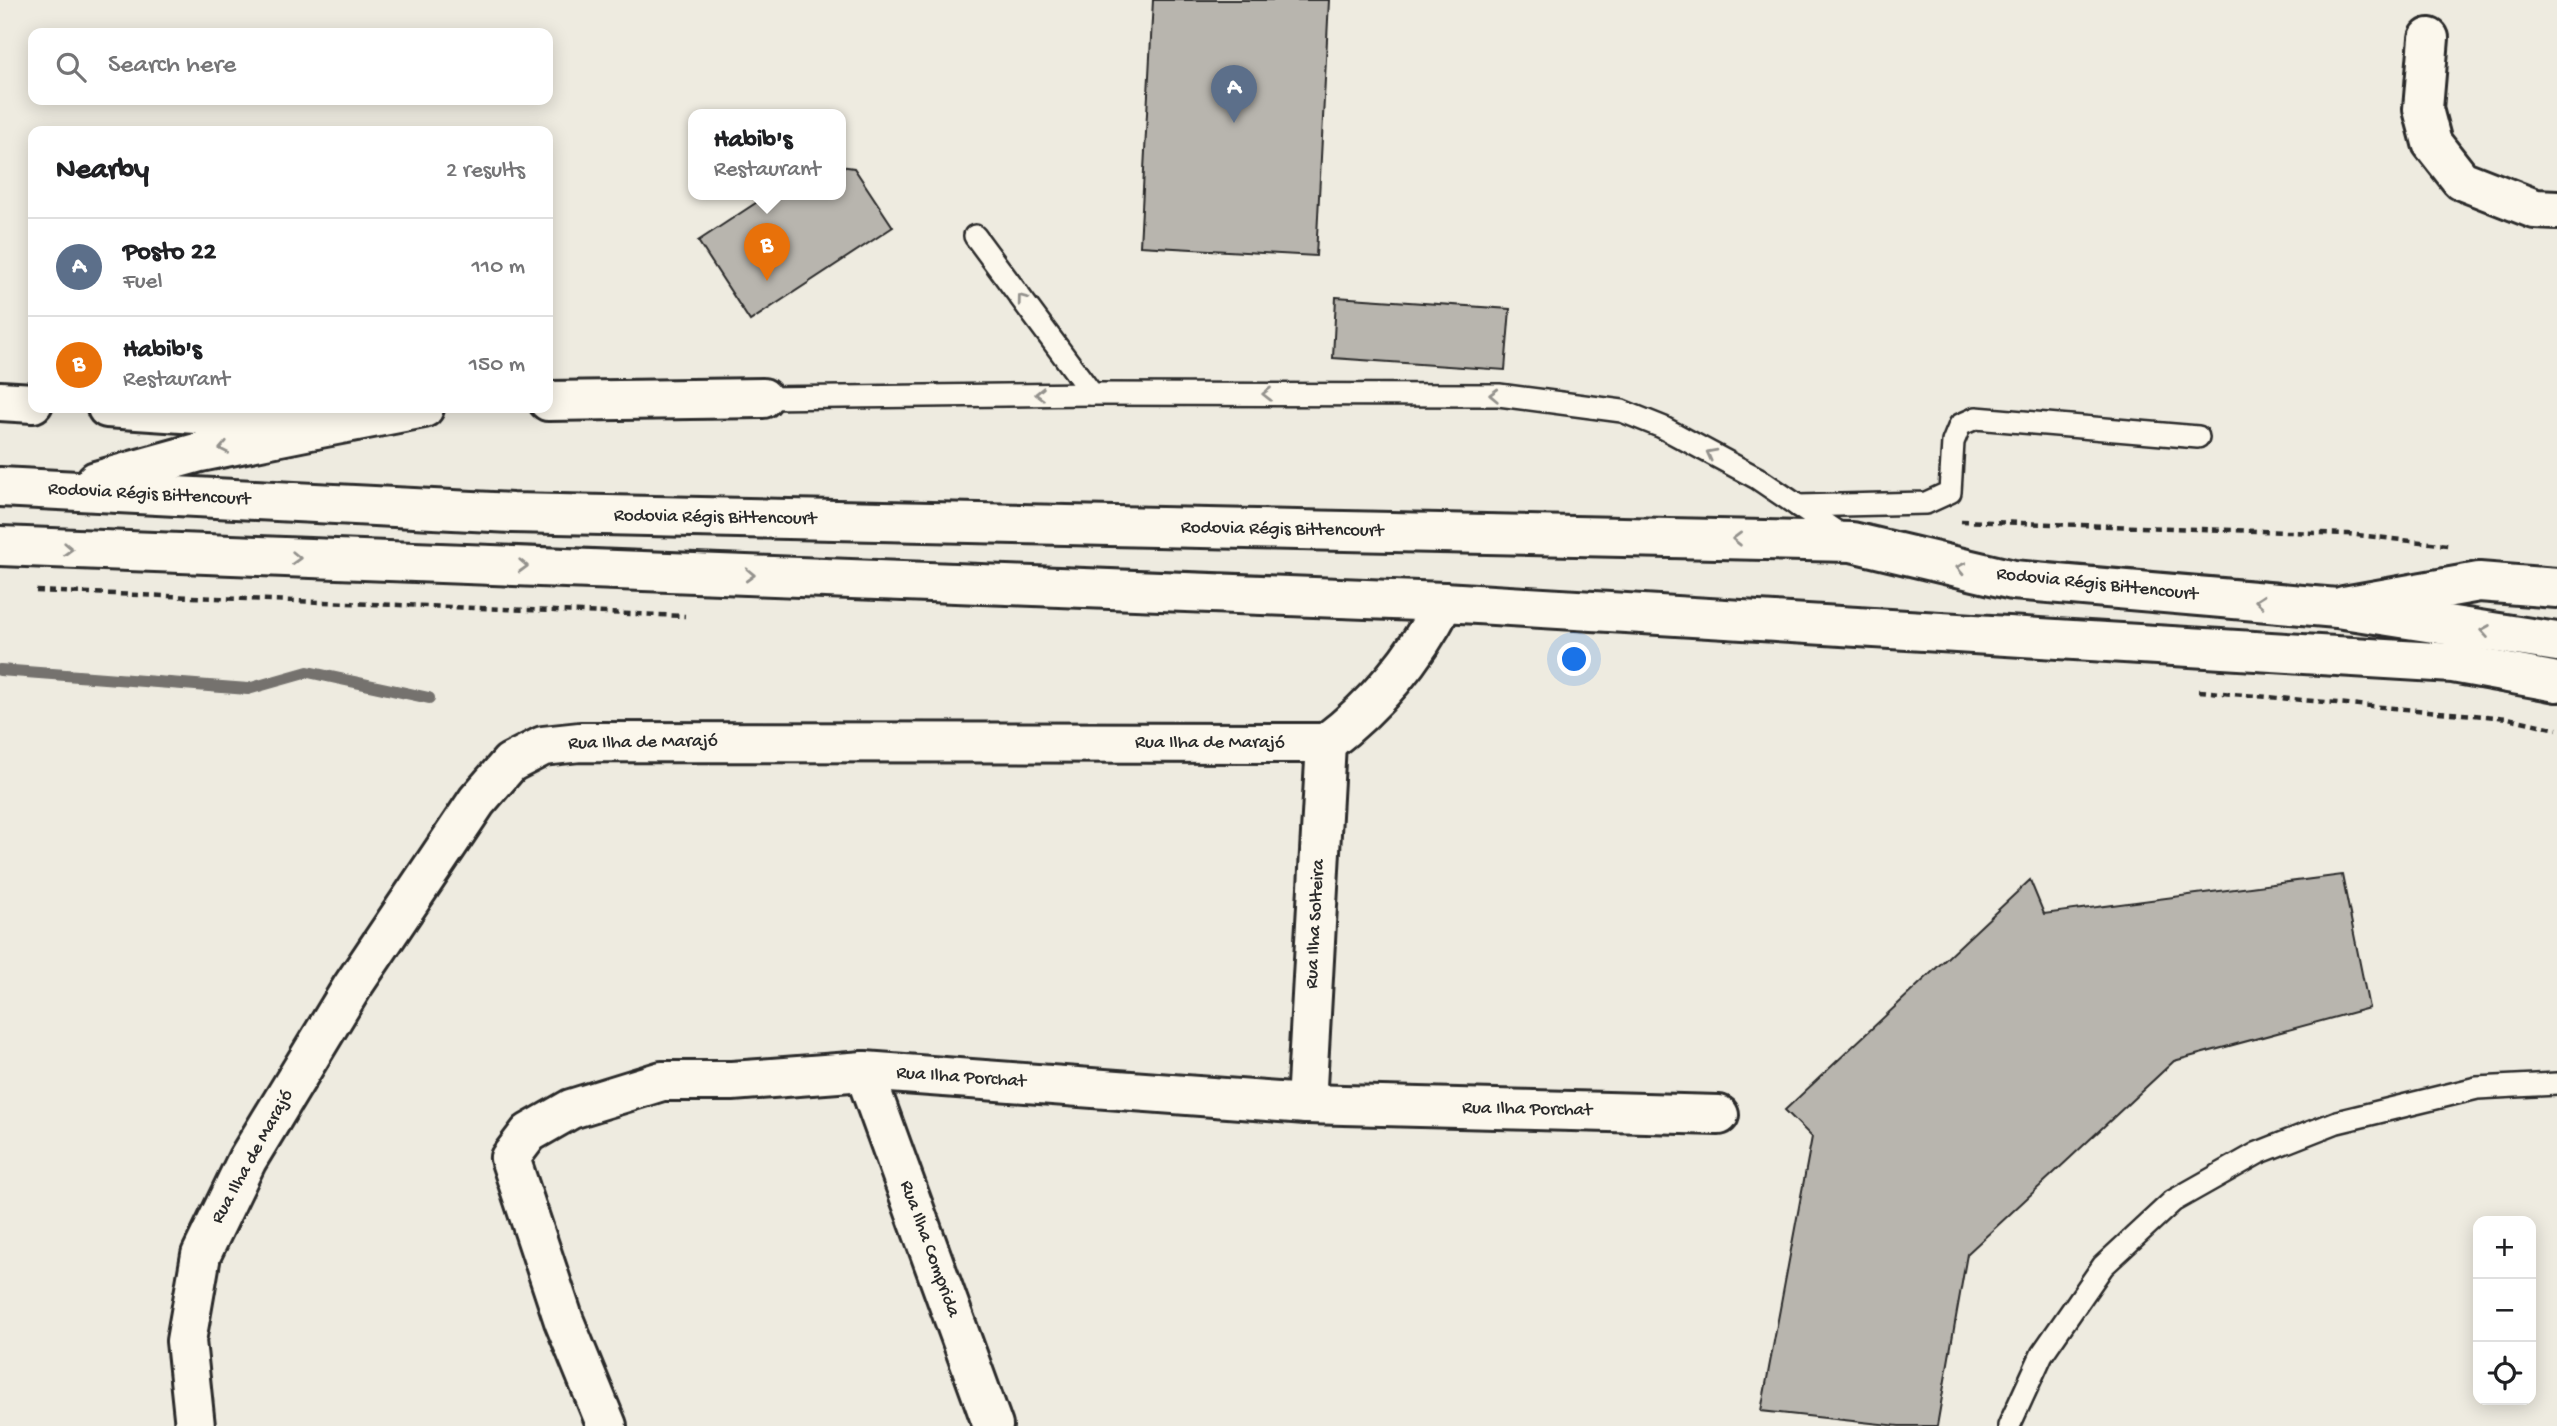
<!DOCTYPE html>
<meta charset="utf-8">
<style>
:root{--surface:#fff;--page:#f2f2f2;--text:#202124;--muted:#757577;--line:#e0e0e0;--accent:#ea580c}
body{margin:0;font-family:"Gochi Hand",sans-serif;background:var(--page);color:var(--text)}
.controls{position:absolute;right:21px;bottom:21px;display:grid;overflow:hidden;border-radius:14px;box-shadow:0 4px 18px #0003}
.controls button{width:63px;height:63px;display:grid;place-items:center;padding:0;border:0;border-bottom:2px solid var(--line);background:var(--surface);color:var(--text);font:35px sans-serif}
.you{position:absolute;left:1575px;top:660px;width:24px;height:24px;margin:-18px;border:5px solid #fff;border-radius:50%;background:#1a73e8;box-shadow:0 0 0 10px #1a73e833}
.badge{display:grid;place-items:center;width:46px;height:46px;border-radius:50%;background:var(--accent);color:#fff;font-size:23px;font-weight:700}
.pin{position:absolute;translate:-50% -58px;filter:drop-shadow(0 2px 4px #0008)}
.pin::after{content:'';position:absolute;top:37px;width:24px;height:21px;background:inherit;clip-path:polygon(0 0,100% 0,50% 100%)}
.popup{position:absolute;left:688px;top:109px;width:158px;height:91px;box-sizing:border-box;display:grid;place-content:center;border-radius:14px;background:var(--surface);filter:drop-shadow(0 2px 5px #0005);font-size:23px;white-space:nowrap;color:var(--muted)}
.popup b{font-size:26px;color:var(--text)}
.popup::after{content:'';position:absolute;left:50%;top:100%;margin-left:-14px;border:14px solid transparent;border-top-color:var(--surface)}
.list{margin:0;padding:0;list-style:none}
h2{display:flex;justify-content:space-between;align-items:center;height:91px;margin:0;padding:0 28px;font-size:30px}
h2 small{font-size:23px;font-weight:400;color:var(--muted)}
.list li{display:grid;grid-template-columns:46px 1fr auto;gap:21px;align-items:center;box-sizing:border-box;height:98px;padding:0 28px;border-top:2px solid var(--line)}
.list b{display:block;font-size:26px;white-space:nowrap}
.list p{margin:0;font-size:23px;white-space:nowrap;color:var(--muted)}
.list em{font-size:23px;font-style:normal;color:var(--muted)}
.icon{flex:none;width:38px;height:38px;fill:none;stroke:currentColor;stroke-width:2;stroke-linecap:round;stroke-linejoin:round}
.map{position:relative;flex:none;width:2557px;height:1426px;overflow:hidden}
.search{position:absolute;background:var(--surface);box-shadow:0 4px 18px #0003;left:28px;top:28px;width:525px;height:77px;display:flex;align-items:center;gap:18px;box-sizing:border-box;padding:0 24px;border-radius:14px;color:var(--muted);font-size:26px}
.panel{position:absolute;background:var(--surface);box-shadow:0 4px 18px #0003;left:28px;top:126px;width:525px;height:287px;border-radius:14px}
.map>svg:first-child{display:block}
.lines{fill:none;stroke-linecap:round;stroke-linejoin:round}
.stream{stroke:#74726e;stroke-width:12}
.building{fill:#b8b5ae;stroke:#2b2b2b;stroke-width:2}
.service-casing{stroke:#2b2b2b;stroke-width:26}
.minor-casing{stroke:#2b2b2b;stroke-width:44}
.motorway-casing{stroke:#2b2b2b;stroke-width:44}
.path{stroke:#2b2b2b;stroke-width:4.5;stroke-dasharray:7 5;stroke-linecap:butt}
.service{stroke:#fbf7ec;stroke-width:21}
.minor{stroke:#fbf7ec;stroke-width:38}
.motorway{stroke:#fbf7ec;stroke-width:38}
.oneway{stroke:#93918c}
.labels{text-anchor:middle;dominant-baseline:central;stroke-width:7;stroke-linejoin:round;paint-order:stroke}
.street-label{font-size:19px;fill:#2b2b2b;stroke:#fbf7ec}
</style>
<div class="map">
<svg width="2557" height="1426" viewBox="0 0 2557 1426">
<rect width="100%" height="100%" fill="#eeebe0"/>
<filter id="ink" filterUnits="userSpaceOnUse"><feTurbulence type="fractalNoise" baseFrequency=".0143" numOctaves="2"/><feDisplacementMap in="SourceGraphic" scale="14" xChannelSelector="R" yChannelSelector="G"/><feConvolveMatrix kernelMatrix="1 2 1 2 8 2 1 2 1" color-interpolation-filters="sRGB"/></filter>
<g filter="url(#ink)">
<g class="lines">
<path class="stream" d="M 0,670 L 248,689 L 308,672 L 429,698"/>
</g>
<g class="building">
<path d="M 1153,0 L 1329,0 L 1316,256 L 1140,246 Z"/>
<path d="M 840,166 L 854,168 L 893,227 L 750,321 L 698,241 L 768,195 L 840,195 Z"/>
<path d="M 1336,297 L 1510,309 L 1505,370 L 1333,358 Z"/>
<path d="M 2342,875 L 2369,1008 L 2174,1061 L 1967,1254 L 1937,1426 L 1899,1426 L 1761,1411 L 1812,1137 L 1785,1110 L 2030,880 L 2044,914 Z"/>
</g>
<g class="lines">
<g class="service-casing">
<g id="service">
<path d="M 975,236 L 1092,394"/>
<path d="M 763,398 L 1092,394 L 1499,395 L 1622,411 L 1662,427 L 1757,478 L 1844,537"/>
<path d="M 1798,506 L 1926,503 L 1950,492 L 1953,442 L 1960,425 L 1976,418 L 2198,437"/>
<path d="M 2009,1426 L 2042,1354 L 2103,1266 L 2173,1201 L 2258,1153 L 2337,1122 L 2477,1088 L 2557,1084"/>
</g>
</g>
<g class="minor-casing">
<g id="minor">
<path d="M 2429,38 L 2423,109 L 2432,143 L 2461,180 L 2535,209 L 2557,210"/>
<path d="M 0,401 L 33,403"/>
<path d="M 548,401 L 763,398"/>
<path d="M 107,408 L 212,415 L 315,429 L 424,408"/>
<path d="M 2344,606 L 2479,582 L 2557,588"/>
<path d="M 1326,743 C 1376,705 1415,658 1444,602"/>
<path d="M 864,1071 L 993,1426"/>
<path d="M 1306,1104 L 1326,743"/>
<path d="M 195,1426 L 186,1341 L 201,1255 L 247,1160 L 352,987 L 477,801 L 510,763 L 543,746 L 580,742 L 1326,743"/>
<path d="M 607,1426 L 564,1321 L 510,1158 L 529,1133 L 571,1109 L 662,1081 L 732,1081 L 864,1071 L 1306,1104 L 1719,1115"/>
</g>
</g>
<g class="motorway-casing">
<g id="motorway">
<path d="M 96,481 L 200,452 L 315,429"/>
<path d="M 0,487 L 512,513 L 1852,542 L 2013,580 L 2337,608 L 2557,642"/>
<path d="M 0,546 L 1444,602 L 2453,663 L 2557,682"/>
</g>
</g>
<g class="path">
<path d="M 1961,521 L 2348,534 L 2448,545"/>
<path d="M 36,591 L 685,616"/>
<path d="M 2199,691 L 2508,718 L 2557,729"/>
</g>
<use href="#service" class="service"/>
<use href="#minor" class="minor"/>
<use href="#motorway" class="motorway"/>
</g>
<defs><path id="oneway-chevron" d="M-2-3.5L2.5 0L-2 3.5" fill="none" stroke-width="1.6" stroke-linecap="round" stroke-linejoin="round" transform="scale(1.75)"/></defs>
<g class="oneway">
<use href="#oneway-chevron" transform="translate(1022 299) rotate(-127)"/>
<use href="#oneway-chevron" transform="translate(1040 394) rotate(179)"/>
<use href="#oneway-chevron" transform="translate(1267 394) rotate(-180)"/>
<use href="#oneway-chevron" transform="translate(1494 395) rotate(-178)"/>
<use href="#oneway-chevron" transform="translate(224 448) rotate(169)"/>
<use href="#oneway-chevron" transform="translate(1711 454) rotate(-152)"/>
<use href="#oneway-chevron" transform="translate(1737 539) rotate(-179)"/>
<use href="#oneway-chevron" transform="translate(68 549) rotate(2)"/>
<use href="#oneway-chevron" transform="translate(296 558) rotate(2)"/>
<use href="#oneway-chevron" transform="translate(523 566) rotate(2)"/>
<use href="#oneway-chevron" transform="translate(1961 568) rotate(-167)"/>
<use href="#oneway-chevron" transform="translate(750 575) rotate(2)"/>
<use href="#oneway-chevron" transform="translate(2260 601) rotate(-175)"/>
<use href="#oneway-chevron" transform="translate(2485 631) rotate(-171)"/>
</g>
</g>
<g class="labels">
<g class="street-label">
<text transform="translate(149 495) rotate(3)">Rodovia Régis Bittencourt</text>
<text transform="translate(715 518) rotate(1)">Rodovia Régis Bittencourt</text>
<text transform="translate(1282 530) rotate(1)">Rodovia Régis Bittencourt</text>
<text transform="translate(2097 585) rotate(6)">Rodovia Régis Bittencourt</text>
<text transform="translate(643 743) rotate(-1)">Rua Ilha de Marajó</text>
<text x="1210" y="743">Rua Ilha de Marajó</text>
<text transform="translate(1316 924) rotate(-87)">Rua Ilha Solteira</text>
<text transform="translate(961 1078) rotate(4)">Rua Ilha Porchat</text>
<text transform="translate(1527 1110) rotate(1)">Rua Ilha Porchat</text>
<text transform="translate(253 1157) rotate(-61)">Rua Ilha de Marajó</text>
<text transform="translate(929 1249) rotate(70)">Rua Ilha Comprida</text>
</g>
</g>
</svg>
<div class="controls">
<button>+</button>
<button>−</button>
<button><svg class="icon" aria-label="locate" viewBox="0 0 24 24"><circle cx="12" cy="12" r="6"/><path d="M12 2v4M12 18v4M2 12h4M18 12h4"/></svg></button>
</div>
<div class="you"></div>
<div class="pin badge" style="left:1234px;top:123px;background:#5c6f8a">A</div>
<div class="pin badge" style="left:767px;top:281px;background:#e8710a">B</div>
<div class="popup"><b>Habib's</b>Restaurant</div>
<div class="search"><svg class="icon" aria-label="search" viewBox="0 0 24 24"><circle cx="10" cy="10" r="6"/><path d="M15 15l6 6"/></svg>Search here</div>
<section class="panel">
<h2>Nearby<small>2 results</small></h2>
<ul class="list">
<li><span class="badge" style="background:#5c6f8a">A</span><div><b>Posto 22</b><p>Fuel</p></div><em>110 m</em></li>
<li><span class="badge" style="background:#e8710a">B</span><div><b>Habib's</b><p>Restaurant</p></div><em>150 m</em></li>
</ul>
</section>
</div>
